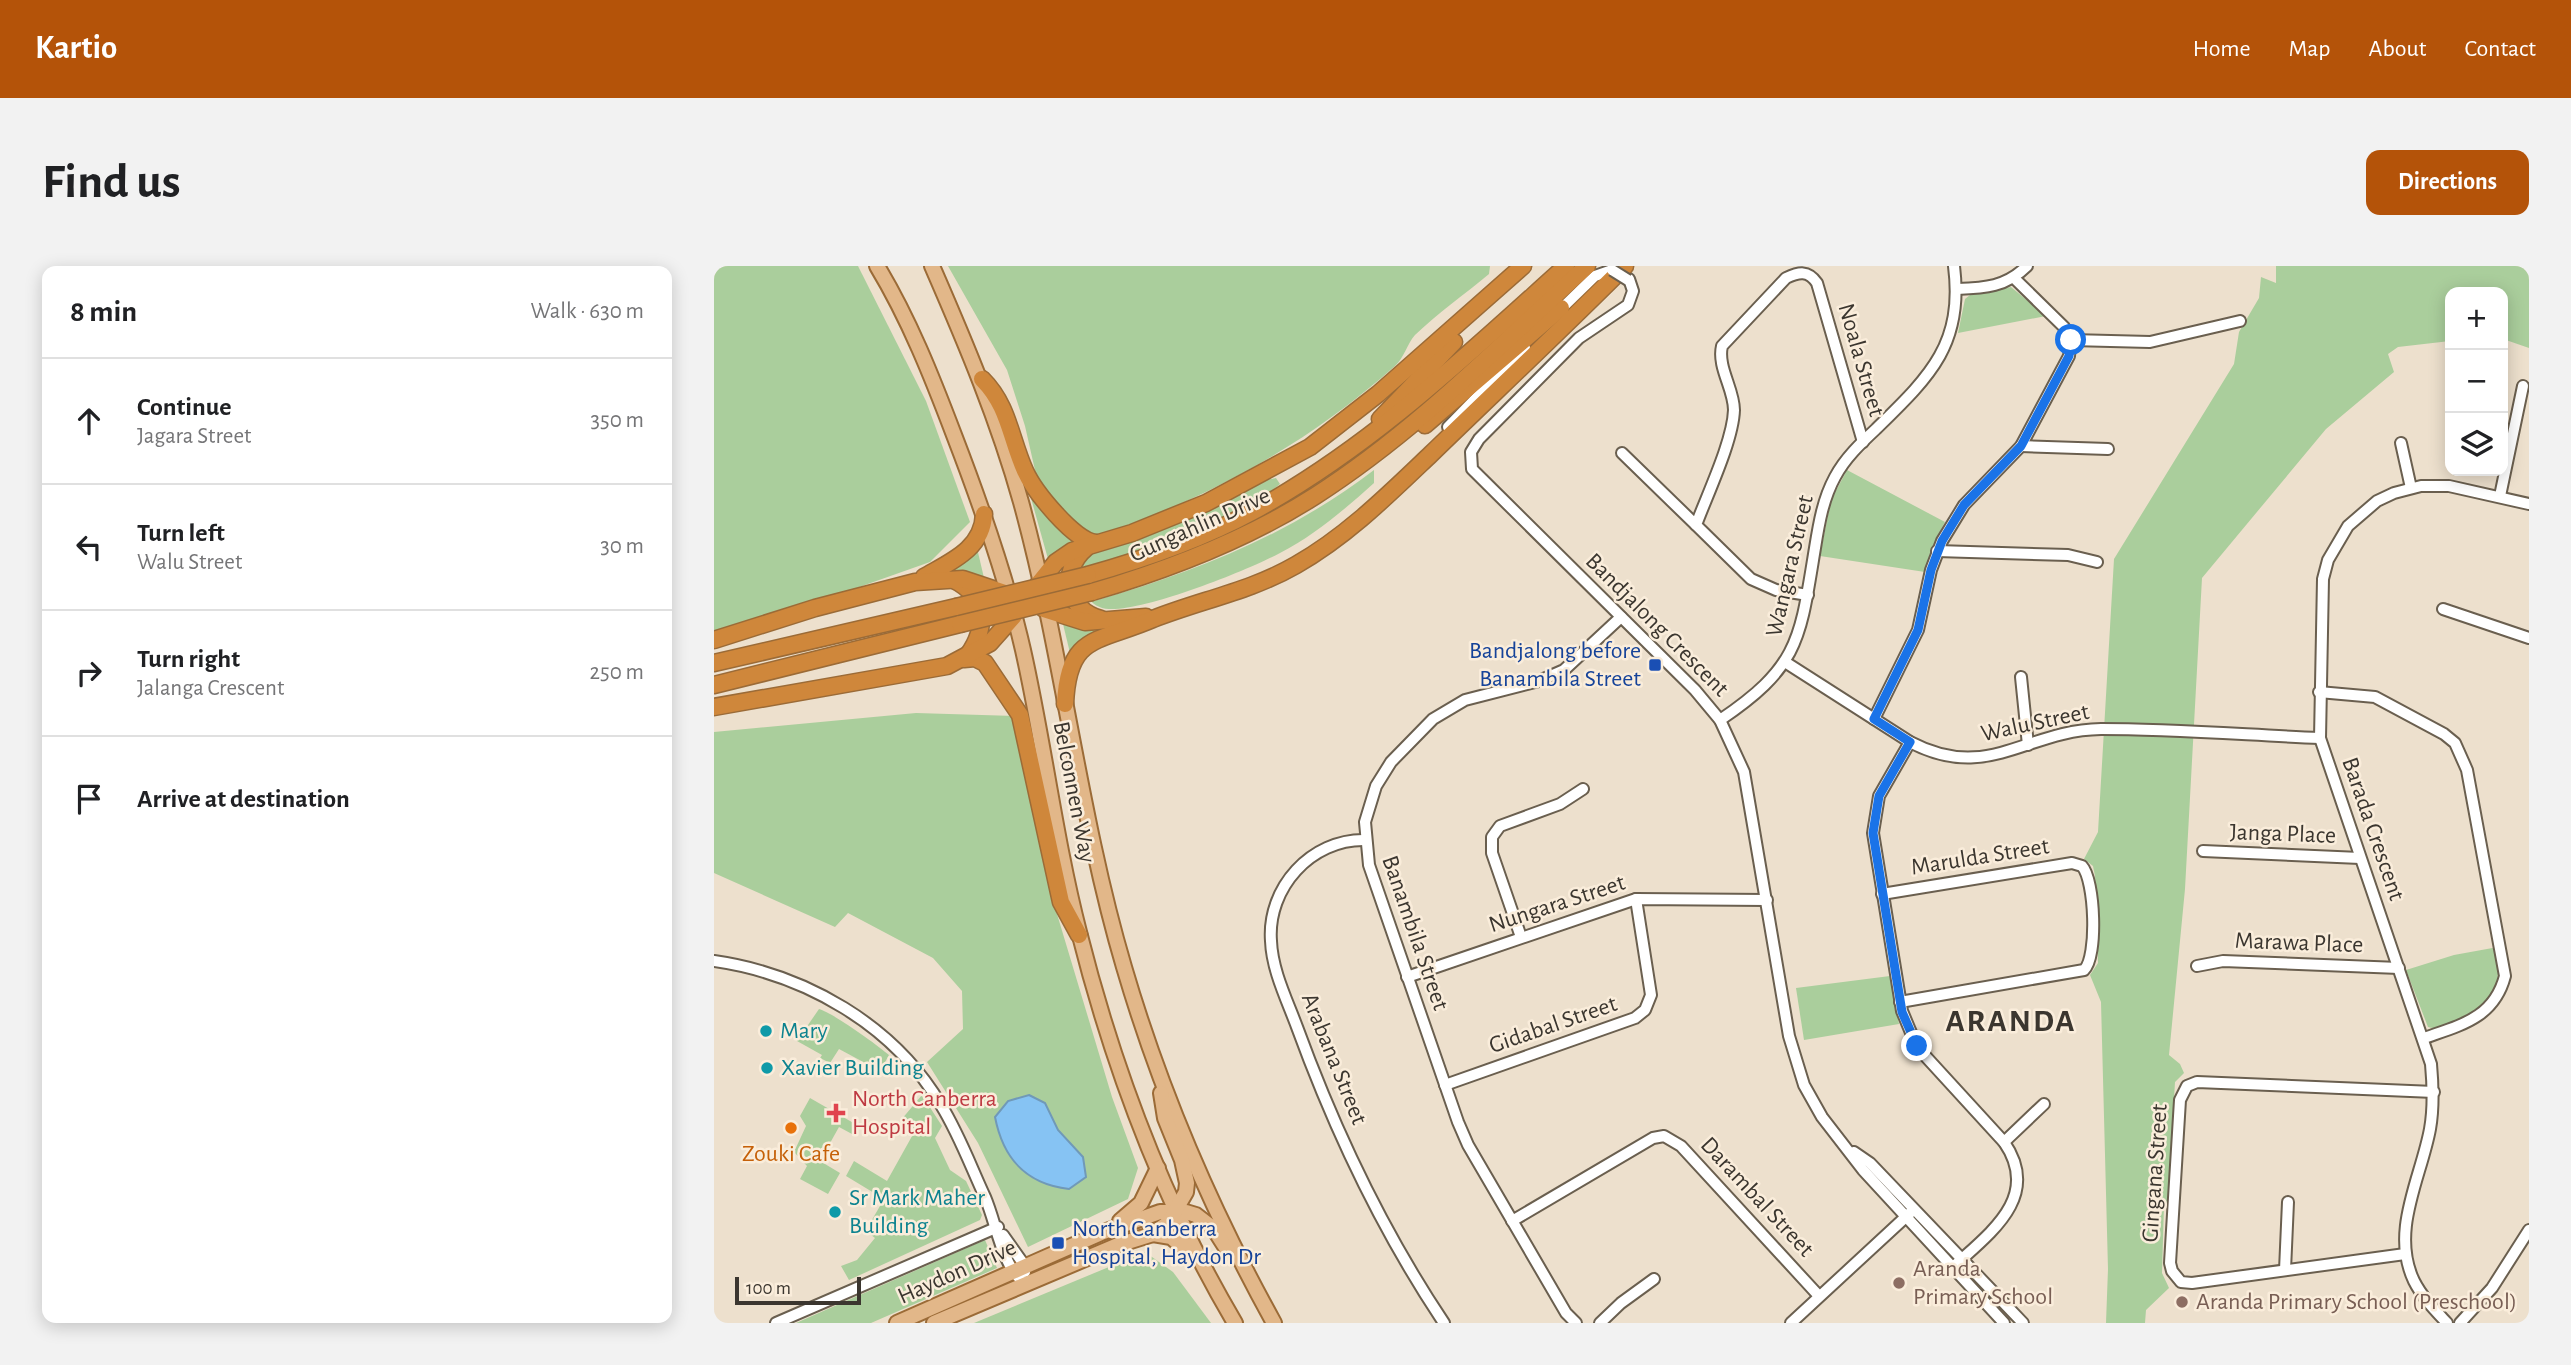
<!DOCTYPE html>
<meta charset="utf-8">
<style>
:root{--surface:#fff;--page:#f2f2f2;--text:#202124;--muted:#757577;--line:#e0e0e0;--accent:#b45309}
body{margin:0;font-family:"Alegreya Sans",sans-serif;background:var(--page);color:var(--text)}
.controls{position:absolute;right:21px;top:21px;display:grid;overflow:hidden;border-radius:14px;box-shadow:0 4px 18px #0003}
.controls button{width:63px;height:63px;display:grid;place-items:center;padding:0;border:0;border-bottom:2px solid var(--line);background:var(--surface);color:var(--text);font:35px sans-serif}
.scale{position:absolute;left:21px;bottom:18px;width:126px;box-sizing:border-box;padding-left:7px;border:4px solid #3b362f;border-top:0;font-size:19px;line-height:24px;white-space:nowrap;color:#3b362f;-webkit-text-stroke:5px #faeddb;paint-order:stroke}
.stop{position:absolute;width:21px;height:21px;margin:-16px;border:5px solid #1a73e8;border-radius:50%;background:#fff}
.stop.end{background:#1a73e8;border-color:#fff;box-shadow:0 2px 7px #0008}
.list{margin:0;padding:0;list-style:none}
h2{display:flex;justify-content:space-between;align-items:center;height:91px;margin:0;padding:0 28px;font-size:30px}
h2 small{font-size:23px;font-weight:400;color:var(--muted)}
.list li{display:grid;grid-template-columns:46px 1fr auto;gap:21px;align-items:center;box-sizing:border-box;height:126px;padding:0 28px;border-top:2px solid var(--line)}
.list b{display:block;font-size:26px;white-space:nowrap}
.list p{margin:0;font-size:23px;white-space:nowrap;color:var(--muted)}
.list em{font-size:23px;font-style:normal;color:var(--muted)}
.icon{flex:none;width:38px;height:38px;fill:none;stroke:currentColor;stroke-width:2;stroke-linecap:round;stroke-linejoin:round}
.map{position:relative;flex:none;width:1815px;height:1057px;overflow:hidden;border-radius:14px}
header{display:flex;align-items:center;gap:42px;box-sizing:border-box;height:98px;padding:0 35px;background:var(--accent);color:#fff}
header strong{font-size:33px}
nav{display:flex;gap:38px;margin-inline-start:auto;font-size:24px}
.intro{display:flex;align-items:center;justify-content:space-between;box-sizing:border-box;height:168px;padding:0 42px}
h1{margin:0;font-size:49px}
.button{padding:18px 32px;border-radius:14px;background:var(--accent);color:#fff;font-size:24px;font-weight:700}
main{display:flex;gap:42px;padding:0 42px}
aside{flex:1;background:var(--surface);border-radius:14px;box-shadow:0 4px 18px #0003}
.map>svg:first-child{display:block}
.green{fill:#aace9c}
.water{fill:#86c3f3;stroke:#7099b8;stroke-width:2}
.lines{fill:none;stroke-linecap:round;stroke-linejoin:round}
.minor-casing{stroke:#6a5f4f;stroke-width:14}
.major-casing{stroke:#9b6b37;stroke-width:18}
.highway-casing{stroke:#9b6b37;stroke-width:19}
.minor{stroke:#fff;stroke-width:10}
.major{stroke:#e2b789;stroke-width:14}
.highway{stroke:#cf873b;stroke-width:16}
.minor-bridge-casing{stroke:#6a5f4f;stroke-width:14;stroke-linecap:butt}
.highway-bridge-casing{stroke:#9b6b37;stroke-width:19;stroke-linecap:butt}
.minor-bridge{stroke:#fff;stroke-width:10}
.highway-bridge{stroke:#cf873b;stroke-width:16}
.route{stroke:#1a73e8;stroke-width:9}
.transit-dot{fill:#1a4fb4;stroke:#faeddb;stroke-width:2.5}
.culture-dot{fill:#0f9aa8;stroke:#faeddb;stroke-width:2.5}
.health-dot{fill:#e0444e;stroke:#faeddb;stroke-width:2.5}
.food-dot{fill:#e8710a;stroke:#faeddb;stroke-width:2.5}
.education-dot{fill:#8d6e63;stroke:#faeddb;stroke-width:2.5}
.labels{text-anchor:middle;dominant-baseline:central;stroke-width:5;stroke-linejoin:round;paint-order:stroke}
.street-label{font-size:24px;fill:#3b362f;stroke:#faeddb}
.transit-label{font-size:24px;fill:#164399;stroke:#faeddb;text-anchor:end}
.culture-label{font-size:24px;fill:#0d838f;stroke:#faeddb;text-anchor:start}
.health-label{font-size:24px;fill:#be3a42;stroke:#faeddb;text-anchor:start}
.food-label{font-size:24px;fill:#c56008;stroke:#faeddb}
.education-label{font-size:24px;fill:#785e54;stroke:#faeddb;text-anchor:start}
.district-label{font-size:32px;font-weight:bold;letter-spacing:2px;fill:#3b362f;stroke:#faeddb}
</style>
<header>
<strong>Kartio</strong>
<nav><a>Home</a><a>Map</a><a>About</a><a>Contact</a></nav>
</header>
<div class="intro"><h1>Find us</h1><a class="button">Directions</a></div>
<main>
<aside>
<h2>8 min<small>Walk · 630 m</small></h2>
<ul class="list">
<li><svg class="icon" aria-label="ahead" viewBox="0 0 24 24"><path d="M12 20V5M6 11l6-6 6 6"/></svg><div><b>Continue</b><p>Jagara Street</p></div><em>350 m</em></li>
<li><svg class="icon" aria-label="left" viewBox="0 0 24 24"><path d="M17 20v-9H6M10 6l-5 5 5 5"/></svg><div><b>Turn left</b><p>Walu Street</p></div><em>30 m</em></li>
<li><svg class="icon" aria-label="right" viewBox="0 0 24 24"><path d="M7 20v-9h11M14 6l5 5-5 5"/></svg><div><b>Turn right</b><p>Jalanga Crescent</p></div><em>250 m</em></li>
<li><svg class="icon" aria-label="arrive" viewBox="0 0 24 24"><path d="M6 21V4h12l-3 4 3 4H6"/></svg><div><b>Arrive at destination</b></div></li>
</ul>
</aside>
<div class="map">
<svg width="1815" height="1057" viewBox="0 0 1815 1057">
<rect width="100%" height="100%" fill="#ede0cd"/>
<g class="green">
<path d="M 0,0 L 144,0 L 212,135 L 256,256 L 216,296 L 100,337 L 0,367 Z"/>
<path d="M 234,0 L 776,0 L 775,8 C 751,28 724,47 701,69 C 693,78 690,92 681,100 C 592,179 500,228 389,270 L 377,271 L 367,266 L 323,213 L 311,160 L 293,104 Z"/>
<path d="M 1562,0 L 1815,0 L 1815,82 L 1789,73 L 1789,26 L 1736,26 L 1736,75 L 1684,81 L 1674,88 L 1680,106 L 1612,163 L 1488,312 L 1471,623 L 1455,789 L 1466,798 L 1470,807 L 1461,816 L 1454,936 L 1450,939 L 1448,1007 L 1455,1022 L 1432,1044 L 1431,1057 L 1392,1057 L 1394,1003 L 1387,736 L 1376,709 L 1384,697 L 1381,610 L 1379,600 L 1370,593 L 1384,566 L 1400,293 L 1520,98 L 1525,66 L 1545,32 L 1547,11 L 1562,17 Z"/>
<path d="M 1297,21 L 1332,50 L 1244,67 L 1251,33 L 1256,29 Z"/>
<path d="M 660,204 L 660,217 C 631,243 601,269 566,287 C 532,305 432,345 395,343 C 373,342 364,319 367,300 L 382,284 L 432,271 L 493,244 L 547,215 L 562,212 L 566,218 C 521,258 429,285 371,301 L 380,335 C 482,306 575,269 660,204 Z"/>
<path d="M 1133,204 L 1231,256 L 1217,284 L 1211,306 L 1106,290 L 1117,234 Z"/>
<path d="M 315,225 L 363,276 L 351,280 L 334,293 Z"/>
<path d="M 263,282 L 270,312 L 234,307 L 233,305 Z"/>
<path d="M 349,358 L 404,360 L 356,387 Z"/>
<path d="M 202,447 L 301,450 L 340,638 L 398,831 L 424,902 L 414,933 L 314,981 L 264,877 L 213,796 L 249,763 L 248,725 L 219,692 L 134,647 L 121,661 L 0,607 L 0,466 Z"/>
<path d="M 1784,681 C 1787,719 1781,743 1741,756 C 1732,759 1723,764 1714,761 L 1692,704 L 1740,689 Z"/>
<path d="M 1176,710 L 1185,758 L 1090,774 L 1082,722 Z"/>
<path d="M 105,743 C 119,747 162,778 175,789 L 166,805 L 125,783 L 116,797 L 106,792 L 108,789 L 83,775 Z"/>
<path d="M 208,829 L 228,860 L 221,872 L 236,904 L 252,915 L 268,949 L 266,954 L 135,1014 L 127,1000 L 143,994 L 161,972 L 142,957 L 144,952 L 155,959 L 170,933 L 132,910 L 140,895 L 173,915 L 202,863 L 187,854 Z"/>
<path d="M 96,832 L 143,859 L 138,868 L 125,861 L 106,895 L 126,907 L 114,928 L 86,913 L 93,900 L 80,886 L 92,860 L 86,850 Z"/>
<path d="M 271,974 L 283,1002 L 157,1057 L 82,1057 Z"/>
<path d="M 431,986 L 459,1006 L 497,1057 L 260,1057 Z"/>
</g>
<path class="water" d="M 315,829 L 331,837 L 344,864 L 369,891 L 372,911 L 355,923 C 311,918 289,892 281,851 L 294,835 Z"/>
<g class="lines">
<g class="minor-casing">
<g id="minor">
<path d="M 1300,12 L 1350,61 L 1357,74 L 1436,76 L 1526,55"/>
<path d="M 915,13 L 919,25 L 914,39 L 865,72 L 765,173 L 757,186 L 758,203 L 981,424 L 1006,454 L 1030,506 L 1075,770 L 1090,819 L 1108,851 L 1149,904 L 1290,1057"/>
<path d="M 1243,23 C 1271,22 1292,21 1313,0"/>
<path d="M 843,47 L 881,10 L 898,4"/>
<path d="M 734,161 L 811,82"/>
<path d="M 1687,177 L 1697,222"/>
<path d="M 1307,180 L 1394,183"/>
<path d="M 908,187 L 982,259"/>
<path d="M 1786,230 L 1809,120"/>
<path d="M 1223,285 L 1354,289 L 1383,296"/>
<path d="M 1094,329 L 1062,324 L 1037,313 L 982,259 C 993,229 1019,175 1020,144 C 1020,123 1003,101 1008,80 L 1072,12 C 1085,6 1094,4 1103,17 L 1149,176"/>
<path d="M 1729,343 L 1815,372"/>
<path d="M 1071,396 L 1196,476 C 1274,517 1312,464 1387,463 C 1459,463 1533,469 1606,472"/>
<path d="M 1307,411 L 1314,479"/>
<path d="M 1605,426 L 1661,431 L 1730,468 L 1741,477 L 1753,504 L 1791,710 C 1780,752 1747,759 1710,772"/>
<path d="M 1160,453 L 1204,364 L 1217,304 L 1228,275 L 1250,239 L 1307,180 L 1355,90 L 1357,74"/>
<path d="M 1006,454 C 1086,400 1086,373 1101,282 C 1105,257 1109,233 1121,211 C 1131,192 1147,177 1162,163 C 1215,111 1250,79 1240,0"/>
<path d="M 1196,476 L 1165,530 L 1159,567 L 1188,745 L 1203,781 L 1290,876 C 1328,931 1276,967 1238,1002"/>
<path d="M 651,574 C 597,573 553,622 557,675 C 558,704 573,734 583,761 C 621,865 669,966 730,1057"/>
<path d="M 1489,585 L 1646,592"/>
<path d="M 1168,628 L 1358,597 L 1368,600 C 1381,614 1384,691 1370,704 L 1186,736"/>
<path d="M 807,671 L 778,587 L 778,571 L 786,560 L 846,538 L 869,523"/>
<path d="M 0,695 C 91,708 180,759 227,839 C 245,868 257,901 271,931 C 283,959 287,998 310,1017"/>
<path d="M 1483,700 L 1509,695 L 1685,702"/>
<path d="M 693,711 L 922,633 L 1053,634"/>
<path d="M 731,819 L 921,752 L 931,744 L 937,729 L 922,633"/>
<path d="M 1290,876 L 1330,838"/>
<path d="M 1140,886 L 1156,897 L 1309,1057"/>
<path d="M 798,955 L 939,872 L 950,870 L 967,880 L 1105,1030"/>
<path d="M 289,969 L 311,1000 L 311,1006"/>
<path d="M 1691,988 L 1478,1017 L 1467,1016 L 1458,1005 L 1456,997 L 1466,834 L 1473,820 L 1483,816 L 1720,826"/>
<path d="M 1571,1004 L 1574,936"/>
<path d="M 62,1057 L 284,961"/>
<path d="M 862,1057 L 852,1047 L 754,879 L 744,856 L 655,599 L 651,556 L 662,520 L 677,496 L 719,453 L 751,434 L 825,415 L 850,404 L 907,351"/>
<path d="M 886,1057 L 907,1037 L 940,1013"/>
<path d="M 1077,1057 L 1196,947"/>
<path d="M 1733,1057 C 1721,1044 1708,1031 1700,1015 C 1676,965 1707,912 1716,863 C 1720,841 1719,820 1717,798 L 1606,472 L 1609,313 L 1614,294 L 1634,260 L 1663,235 L 1680,227 L 1707,220 L 1735,220 L 1815,238"/>
<path d="M 1746,1057 L 1778,1022 L 1815,964"/>
</g>
</g>
<g class="major-casing">
<g id="major">
<path d="M 163,0 C 195,53 218,111 240,169 C 267,239 292,310 309,384 C 330,477 341,573 365,666 C 399,801 450,937 521,1057"/>
<path d="M 218,0 C 252,78 284,154 307,236 C 349,389 365,549 410,701 C 446,824 498,945 560,1057"/>
<path d="M 406,955 L 427,937 L 444,902"/>
<path d="M 439,968 L 457,971 L 479,990"/>
<path d="M 183,1057 L 387,967 L 446,946 L 472,946 L 482,949 L 500,963 L 516,988"/>
<path d="M 220,1057 L 404,979 L 439,968 L 454,957 L 472,926 L 473,917 L 468,894 L 451,852 L 447,827"/>
</g>
</g>
<g class="highway-casing">
<g id="highway">
<path d="M 268,113 C 295,140 296,172 311,205 C 320,225 360,275 382,277"/>
<path d="M 666,153 L 740,76"/>
<path d="M 711,159 L 847,42"/>
<path d="M 372,282 C 345,305 352,344 387,353"/>
<path d="M 374,309 C 431,293 486,274 538,246 C 656,182 753,89 852,0"/>
<path d="M 210,311 C 236,296 269,283 270,248"/>
<path d="M 240,314 C 272,330 274,361 254,389"/>
<path d="M 325,317 L 342,296 L 358,285 L 418,267 L 492,237 L 596,181 L 664,128 L 809,0"/>
<path d="M 378,326 C 457,303 532,274 601,230 C 701,166 786,79 873,0"/>
<path d="M 330,343 L 371,356 L 432,351"/>
<path d="M 0,374 L 101,342 L 201,316 L 249,313 L 294,328"/>
<path d="M 250,393 L 261,392 L 271,397 L 306,449 L 347,636 L 365,669"/>
<path d="M 0,397 L 242,341"/>
<path d="M 0,419 L 246,358"/>
<path d="M 351,438 C 354,368 383,377 439,353 C 487,334 537,325 582,299 C 633,270 675,228 717,188 C 782,125 847,64 911,0"/>
<path d="M 0,441 L 233,400 L 276,377 L 300,350"/>
</g>
</g>
<use href="#minor" class="minor"/>
<use href="#major" class="major"/>
<use href="#highway" class="highway"/>
<g class="minor-bridge-casing">
<path id="minor-bridge" d="M 898,4 L 914,14"/>
</g>
<g class="highway-bridge-casing">
<g id="highway-bridge">
<path d="M 242,341 L 374,309"/>
<path d="M 246,358 L 378,326"/>
</g>
</g>
<use href="#minor-bridge" class="minor-bridge"/>
<use href="#highway-bridge" class="highway-bridge"/>
</g>
<g class="lines">
<path class="route" d="M 1203,780 L 1188,746 L 1159,567 L 1165,530 L 1196,476 L 1160,453 L 1204,364 L 1217,304 L 1228,275 L 1250,239 L 1307,180 L 1355,90 L 1357,74"/>
</g>
<g class="transit-dot">
<rect x="934" y="392" width="14" height="14" rx="3.5"/>
<rect x="337" y="970" width="14" height="14" rx="3.5"/>
</g>
<g class="culture-dot">
<circle cx="52" cy="765" r="7"/>
<circle cx="53" cy="802" r="7"/>
<circle cx="121" cy="946" r="7"/>
</g>
<path class="health-dot" d="M118.5 836.5h7v7h7v7h-7v7h-7v-7h-7v-7h7z"/>
<circle class="food-dot" cx="77" cy="862" r="7"/>
<g class="education-dot">
<circle cx="1185" cy="1017" r="7"/>
<circle cx="1468" cy="1036" r="7"/>
</g>
<g class="labels">
<g class="street-label">
<text transform="translate(1147 94) rotate(74)">Noala Street</text>
<text transform="translate(486 259) rotate(-24)">Gungahlin Drive</text>
<text transform="translate(1076 300) rotate(-77)">Wangara Street</text>
<text transform="translate(943 359) rotate(45)">Bandjalong Crescent</text>
<text transform="translate(1321 457) rotate(-12)">Walu Street</text>
<text transform="translate(360 526) rotate(79)">Belconnen Way</text>
<text transform="translate(1659 563) rotate(71)">Barada Crescent</text>
<text transform="translate(1569 568) rotate(2)">Janga Place</text>
<text transform="translate(1266 591) rotate(-9)">Marulda Street</text>
<text transform="translate(843 638) rotate(-18)">Nungara Street</text>
<text transform="translate(701 667) rotate(71)">Banambila Street</text>
<text transform="translate(1585 677) rotate(2)">Marawa Place</text>
<text transform="translate(839 759) rotate(-19)">Gidabal Street</text>
<text transform="translate(620 793) rotate(68)">Arabana Street</text>
<text transform="translate(1441 907) rotate(-86)">Gingana Street</text>
<text transform="translate(1043 931) rotate(47)">Darambal Street</text>
<text transform="translate(243 1006) rotate(-24)">Haydon Drive</text>
</g>
<g class="transit-label">
<text x="927" y="385">Bandjalong before<tspan x="927" dy="28">Banambila Street</tspan></text>
<text x="358" y="963" text-anchor="start">North Canberra<tspan x="358" dy="28">Hospital, Haydon Dr</tspan></text>
</g>
<g class="culture-label">
<text x="66" y="765">Mary</text>
<text x="67" y="802">Xavier Building</text>
<text x="135" y="932">Sr Mark Maher<tspan x="135" dy="28">Building</tspan></text>
</g>
<g class="health-label">
<text x="138" y="833">North Canberra<tspan x="138" dy="28">Hospital</tspan></text>
</g>
<g class="food-label">
<text x="77" y="888">Zouki Cafe</text>
</g>
<g class="education-label">
<text x="1199" y="1003">Aranda<tspan x="1199" dy="28">Primary School</tspan></text>
<text x="1482" y="1036">Aranda Primary School (Preschool)</text>
</g>
<g class="district-label">
<text x="1297" y="755">ARANDA</text>
</g>
</g>
</svg>
<div class="controls">
<button>+</button>
<button>−</button>
<button><svg class="icon" aria-label="layers" viewBox="0 0 24 24"><path d="M12 4l9 5-9 5-9-5zM3 14l9 5 9-5"/></svg></button>
</div>
<div class="scale">100 m</div>
<div class="stop" style="left:1357px;top:74px"></div>
<div class="stop end" style="left:1203px;top:780px"></div>
</div>
</main>
